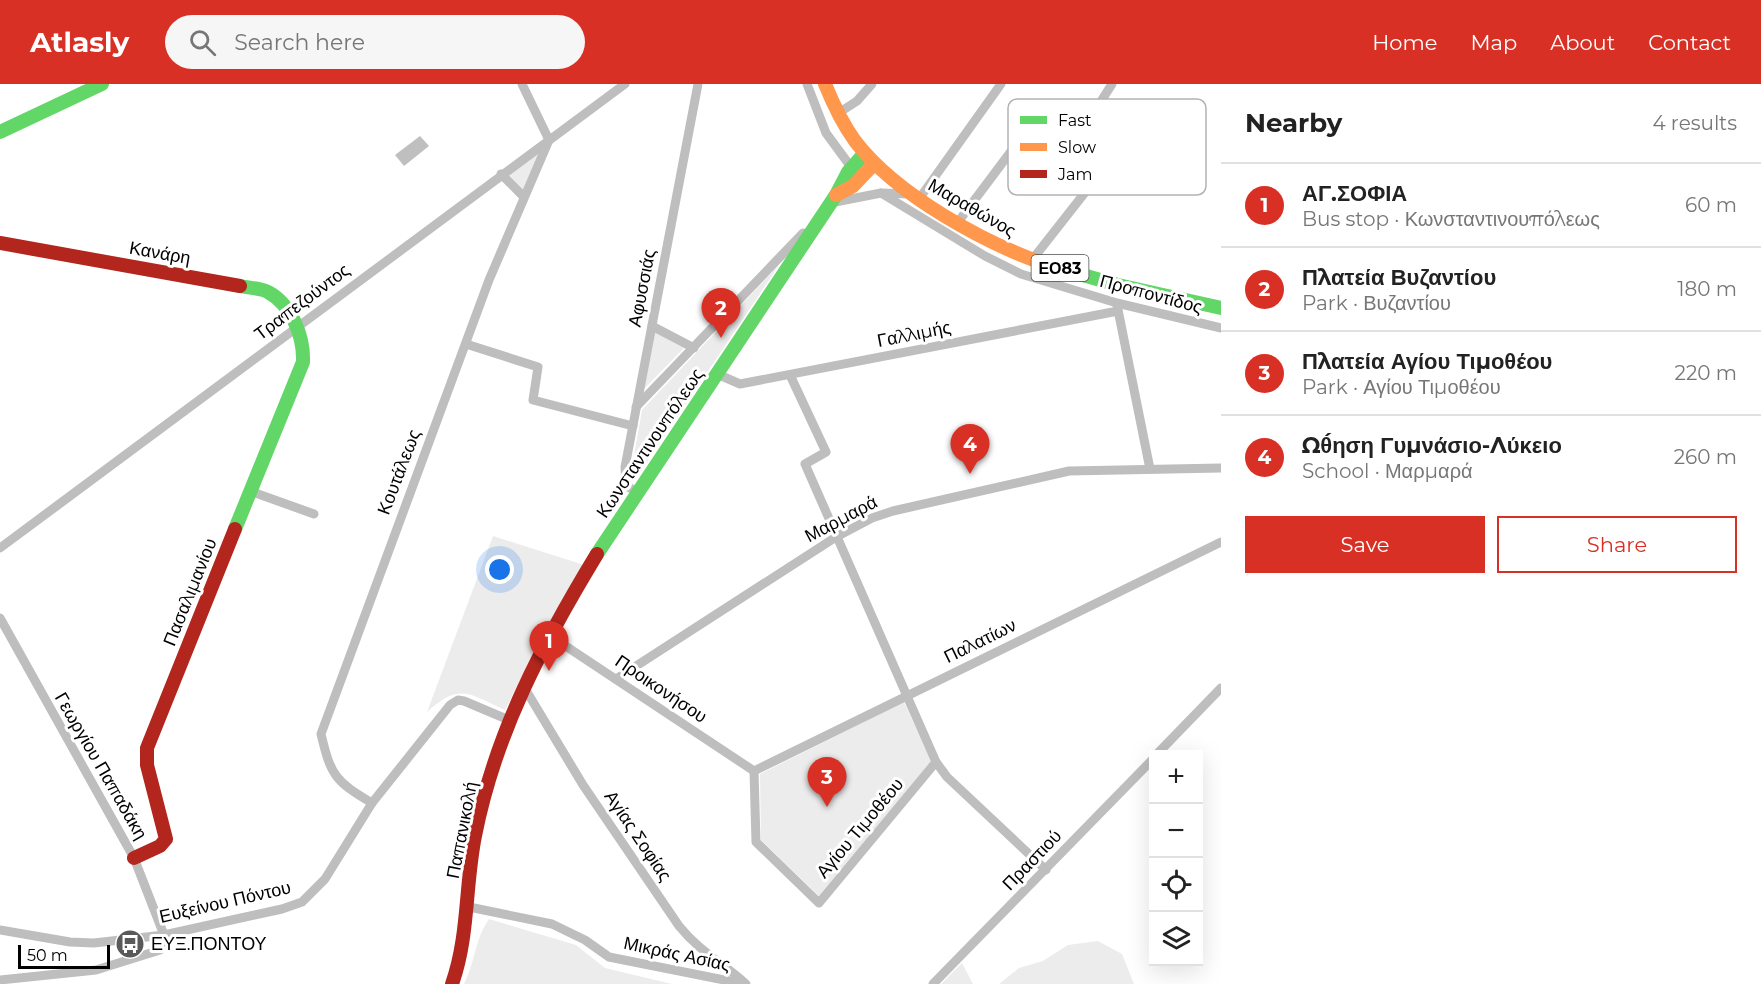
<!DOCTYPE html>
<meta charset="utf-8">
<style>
:root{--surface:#fff;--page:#f6f6f6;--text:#222;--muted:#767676;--line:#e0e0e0;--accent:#d93025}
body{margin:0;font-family:Montserrat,sans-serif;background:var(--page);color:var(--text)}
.controls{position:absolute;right:18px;bottom:18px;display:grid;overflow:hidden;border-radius:0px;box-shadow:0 6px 24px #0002}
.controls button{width:54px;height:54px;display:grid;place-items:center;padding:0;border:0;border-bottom:2px solid var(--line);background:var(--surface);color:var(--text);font:30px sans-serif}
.scale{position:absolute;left:18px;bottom:15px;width:92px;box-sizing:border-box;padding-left:6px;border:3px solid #000;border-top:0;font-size:16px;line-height:21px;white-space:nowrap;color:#000;-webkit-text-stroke:4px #fff;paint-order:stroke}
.you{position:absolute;left:500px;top:486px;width:21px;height:21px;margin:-15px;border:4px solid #fff;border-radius:50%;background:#1a73e8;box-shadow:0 0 0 9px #1a73e833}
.badge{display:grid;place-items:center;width:39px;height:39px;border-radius:50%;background:var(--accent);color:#fff;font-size:20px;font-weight:700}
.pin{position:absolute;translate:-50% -50px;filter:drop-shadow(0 2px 3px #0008)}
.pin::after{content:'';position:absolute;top:32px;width:21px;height:18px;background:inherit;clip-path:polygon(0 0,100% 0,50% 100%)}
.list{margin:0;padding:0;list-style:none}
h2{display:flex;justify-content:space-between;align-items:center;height:78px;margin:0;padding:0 24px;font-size:26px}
h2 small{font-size:20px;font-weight:400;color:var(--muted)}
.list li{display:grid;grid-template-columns:39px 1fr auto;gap:18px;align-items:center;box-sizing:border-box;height:84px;padding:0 24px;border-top:2px solid var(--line)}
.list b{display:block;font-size:22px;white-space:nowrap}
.list p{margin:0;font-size:20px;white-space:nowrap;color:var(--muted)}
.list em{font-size:20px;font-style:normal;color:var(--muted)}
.actions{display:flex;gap:12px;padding:18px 24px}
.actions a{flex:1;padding:14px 0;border:2px solid var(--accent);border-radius:0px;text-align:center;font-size:21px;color:var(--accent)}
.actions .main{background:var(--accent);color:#fff}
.icon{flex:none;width:33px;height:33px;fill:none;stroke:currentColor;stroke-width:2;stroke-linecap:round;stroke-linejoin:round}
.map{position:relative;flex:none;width:1221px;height:900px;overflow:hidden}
header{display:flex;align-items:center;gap:36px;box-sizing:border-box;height:84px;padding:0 30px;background:var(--accent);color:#fff}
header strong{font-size:28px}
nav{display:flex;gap:33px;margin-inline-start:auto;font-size:21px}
.search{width:420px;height:54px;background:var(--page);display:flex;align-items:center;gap:15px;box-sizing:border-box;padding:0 21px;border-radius:33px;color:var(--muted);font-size:22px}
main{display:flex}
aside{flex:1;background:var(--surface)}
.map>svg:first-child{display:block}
.green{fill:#ececec}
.water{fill:#bfbfbf}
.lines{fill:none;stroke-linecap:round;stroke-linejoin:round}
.street{stroke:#bebebe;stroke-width:9}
.fast{stroke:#63d668;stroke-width:14}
.slow{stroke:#ff974d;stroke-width:14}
.jam{stroke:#b3261e;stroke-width:14}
.labels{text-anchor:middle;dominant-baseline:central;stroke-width:6;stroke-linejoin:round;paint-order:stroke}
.shield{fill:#fff;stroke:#4c4c4c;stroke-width:1.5}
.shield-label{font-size:16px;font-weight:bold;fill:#000}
.street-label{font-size:18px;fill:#000;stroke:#fff}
.poi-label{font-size:18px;fill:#000;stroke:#fff;text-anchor:start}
.key{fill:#fff;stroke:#b2b2b2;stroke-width:1.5}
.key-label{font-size:16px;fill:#000}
</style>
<header>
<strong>Atlasly</strong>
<div class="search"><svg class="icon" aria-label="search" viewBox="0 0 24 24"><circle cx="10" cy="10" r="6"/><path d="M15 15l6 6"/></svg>Search here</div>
<nav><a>Home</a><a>Map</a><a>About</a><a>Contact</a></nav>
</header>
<main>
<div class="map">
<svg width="1221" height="900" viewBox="0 0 1221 900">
<rect width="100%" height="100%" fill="#fff"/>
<g class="green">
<path d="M 549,56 L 523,112 L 501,90 Z"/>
<path d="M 779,181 L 640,389 L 635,389 L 632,383 L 642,326 Z"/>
<path d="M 654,247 L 684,264 L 642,307 Z"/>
<path d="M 493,452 L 584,481 L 545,545 L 505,626 C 469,610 460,598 427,628 Z"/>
<path d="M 904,618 L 931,677 L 819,812 L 761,756 L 760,690 Z"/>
<path d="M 489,835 L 576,861 L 605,884 L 672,900 L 464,900 C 476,876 474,857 489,835 Z"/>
<path d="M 1098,857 L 1122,870 L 1134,900 L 999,900 L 1019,884 L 1043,877 L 1068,861 Z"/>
<path d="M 962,879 L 973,900 L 941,900 Z"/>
</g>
<path class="water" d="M 420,52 L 429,62 L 404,82 L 395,71 Z"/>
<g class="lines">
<g class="street">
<path d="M 807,0 L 826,49 L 851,83"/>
<path d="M 837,30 L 857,17 L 872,0"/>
<path d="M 501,90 L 523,112"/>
<path d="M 881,109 L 985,172 L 1021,190 L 1117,219 L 1221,244"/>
<path d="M 919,115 L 1001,0"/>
<path d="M 830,119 L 881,109 L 908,110"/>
<path d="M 958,138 L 1042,26 L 1049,22 L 1053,24 L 1084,44 L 1112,0"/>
<path d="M 1032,176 L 1116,69"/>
<path d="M 1117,221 L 1150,385"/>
<path d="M 652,242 L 694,264"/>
<path d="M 466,260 L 538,283 L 533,316 L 633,342"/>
<path d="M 717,290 L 740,300 L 1118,227"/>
<path d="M 790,291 L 826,368 L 805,380 L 936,678 L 947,693 L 1046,786"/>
<path d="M 636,323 L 803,149"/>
<path d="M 250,407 L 314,430"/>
<path d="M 638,408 L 626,402 L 625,383 L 698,0"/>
<path d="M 0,464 L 625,0"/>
<path d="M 0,534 L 134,774 L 164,851 L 160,866 L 96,886 L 0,896"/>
<path d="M 549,551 L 754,687"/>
<path d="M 616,595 L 836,453 L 872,434 L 893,427 L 1069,387 L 1221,384"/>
<path d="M 524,603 L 583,701 L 679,842 C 700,868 723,879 746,900"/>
<path d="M 1157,670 L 1221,604"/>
<path d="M 754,687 L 1221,458"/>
<path d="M 754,687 L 756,758 L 819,819 L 936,678"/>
<path d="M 372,719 C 335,697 331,692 321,650 L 489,196 L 549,56 L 522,0"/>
<path d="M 469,823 L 552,840 L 585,856 L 609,873 L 744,900"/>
<path d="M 0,846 L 70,858 L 94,859 L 164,851 L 282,825 L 302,818 L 325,795 L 372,719 L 450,621 L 458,616 L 464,617 L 509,636"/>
<path d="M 933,900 L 1154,674"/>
</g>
<g class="fast">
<path d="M 0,48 L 102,0"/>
<path d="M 1051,182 L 1118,201 L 1221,224"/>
<path d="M 235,445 L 303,278 C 304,253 292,221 268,208 C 261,204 249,204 240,202"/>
<path d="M 597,470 L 836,111 L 848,88 L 864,70"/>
</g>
<g class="slow">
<path d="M 825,0 C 833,20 842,39 855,57 C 896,111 987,161 1051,182"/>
<path d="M 836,111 L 853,102 L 874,80"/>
</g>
<g class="jam">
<path d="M 0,159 L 240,202"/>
<path d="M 134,774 L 160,762 L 166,755 L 147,681 L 147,664 L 235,445"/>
<path d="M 452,900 C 469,852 465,802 475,752 C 495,649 543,559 597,470"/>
</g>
</g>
<defs>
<g id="bus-disc" transform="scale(1.5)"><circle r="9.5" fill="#595959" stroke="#fff"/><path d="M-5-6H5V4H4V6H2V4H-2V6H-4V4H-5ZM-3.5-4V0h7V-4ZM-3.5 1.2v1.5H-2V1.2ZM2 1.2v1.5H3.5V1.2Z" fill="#fff"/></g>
</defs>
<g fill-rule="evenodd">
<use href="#bus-disc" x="130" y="860"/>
</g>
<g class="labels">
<rect class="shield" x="1031.5" y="171" width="57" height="26" rx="4.5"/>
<g class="shield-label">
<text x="1060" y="184">ΕΟ83</text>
</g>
<g class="street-label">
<text transform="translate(972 124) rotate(30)">Μαραθώνος</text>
<text transform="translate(160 169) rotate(10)">Κανάρη</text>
<text transform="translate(642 204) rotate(-79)">Αφυσσιάς</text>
<text transform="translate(1151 210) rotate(15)">Προποντίδος</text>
<text transform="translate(302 218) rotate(-37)">Τραπεζούντος</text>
<text transform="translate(914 250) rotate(-11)">Γαλλιμής</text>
<text transform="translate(650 359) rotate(-56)">Κωνσταντινουπόλεως</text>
<text transform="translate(399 388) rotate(-69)">Κουτάλεως</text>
<text transform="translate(841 435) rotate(-28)">Μαρμαρά</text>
<text transform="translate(190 508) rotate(-68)">Πασαλιμανίου</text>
<text transform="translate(980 557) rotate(-26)">Παλατίων</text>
<text transform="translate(661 605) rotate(34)">Προικονήσου</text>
<text transform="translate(101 682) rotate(60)">Γεωργίου Παπαδάκη</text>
<text transform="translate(860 744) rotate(-50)">Αγίου Τιμοθέου</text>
<text transform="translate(462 746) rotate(-79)">Παπανικολή</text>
<text transform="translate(638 752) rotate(56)">Αγίας Σοφίας</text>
<text transform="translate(1032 776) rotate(-46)">Πραστιού</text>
<text transform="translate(225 818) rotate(-13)">Ευξείνου Πόντου</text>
<text transform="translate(677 870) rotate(12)">Μικράς Ασίας</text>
</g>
<g class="poi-label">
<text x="151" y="860">ΕΥΞ.ΠΟΝΤΟΥ</text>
</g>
</g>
<rect x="1008" y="15" width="198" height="96" rx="9" class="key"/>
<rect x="1020" y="32" width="27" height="8" fill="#63d668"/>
<rect x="1020" y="59" width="27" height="8" fill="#ff974d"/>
<rect x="1020" y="86" width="27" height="8" fill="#b3261e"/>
<g class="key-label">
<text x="1058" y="42">Fast</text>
<text x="1058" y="69">Slow</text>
<text x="1058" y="96">Jam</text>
</g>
</svg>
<div class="controls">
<button>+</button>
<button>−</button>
<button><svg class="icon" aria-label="locate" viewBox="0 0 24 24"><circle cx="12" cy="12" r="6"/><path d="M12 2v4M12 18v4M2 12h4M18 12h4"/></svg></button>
<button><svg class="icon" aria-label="layers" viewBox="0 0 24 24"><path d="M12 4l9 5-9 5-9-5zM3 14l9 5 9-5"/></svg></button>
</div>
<div class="scale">50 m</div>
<div class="you"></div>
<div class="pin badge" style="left:549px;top:587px">1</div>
<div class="pin badge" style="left:721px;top:254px">2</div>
<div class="pin badge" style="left:827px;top:723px">3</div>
<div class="pin badge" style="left:970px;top:390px">4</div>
</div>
<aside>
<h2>Nearby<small>4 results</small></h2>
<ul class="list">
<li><span class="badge">1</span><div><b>ΑΓ.ΣΟΦΙΑ</b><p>Bus stop · Κωνσταντινουπόλεως</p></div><em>60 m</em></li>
<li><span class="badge">2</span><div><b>Πλατεία Βυζαντίου</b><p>Park · Βυζαντίου</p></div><em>180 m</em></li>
<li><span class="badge">3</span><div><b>Πλατεία Αγίου Τιμοθέου</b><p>Park · Αγίου Τιμοθέου</p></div><em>220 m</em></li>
<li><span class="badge">4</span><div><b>Ώθηση Γυμνάσιο-Λύκειο</b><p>School · Μαρμαρά</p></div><em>260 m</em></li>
</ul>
<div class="actions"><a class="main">Save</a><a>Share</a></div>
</aside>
</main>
